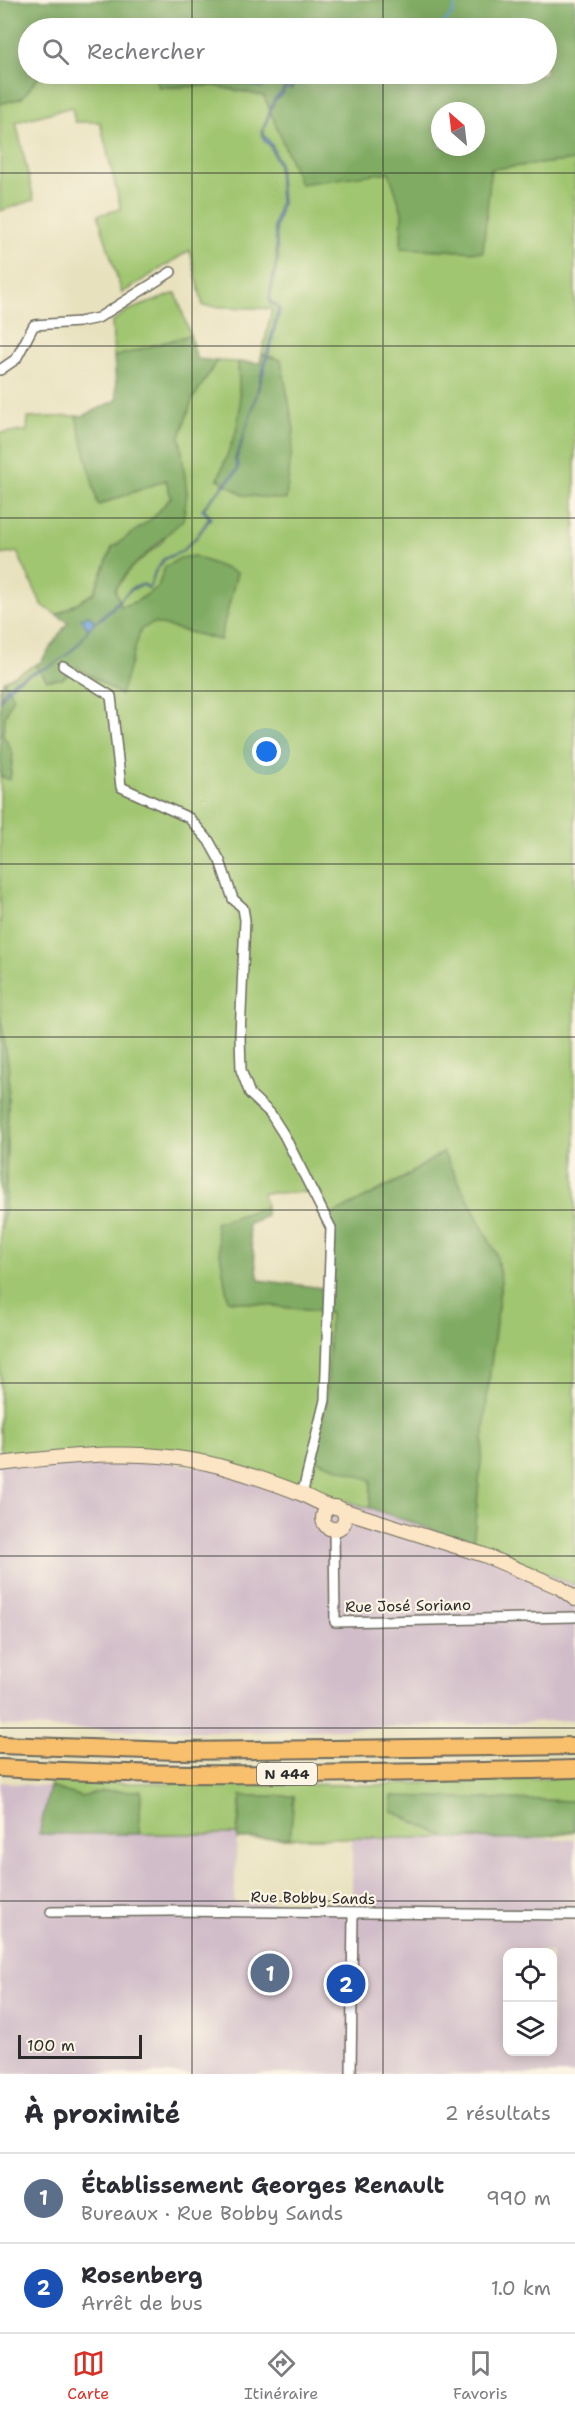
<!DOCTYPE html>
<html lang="fr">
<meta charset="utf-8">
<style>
:root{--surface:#fff;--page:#f7f7f7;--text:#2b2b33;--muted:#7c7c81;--line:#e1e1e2;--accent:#d93025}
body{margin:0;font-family:"Shantell Sans",sans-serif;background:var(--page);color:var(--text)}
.controls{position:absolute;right:18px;bottom:18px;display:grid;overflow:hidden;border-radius:12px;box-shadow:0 3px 15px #0003}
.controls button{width:54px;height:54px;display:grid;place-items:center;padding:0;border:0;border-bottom:2px solid var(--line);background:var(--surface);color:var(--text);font:30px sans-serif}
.compass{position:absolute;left:431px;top:102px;width:54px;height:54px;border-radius:50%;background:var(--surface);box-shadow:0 3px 15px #0003;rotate:332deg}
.scale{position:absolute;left:18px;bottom:15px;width:124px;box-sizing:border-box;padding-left:6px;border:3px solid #2b2b2b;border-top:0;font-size:16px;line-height:21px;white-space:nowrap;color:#2b2b2b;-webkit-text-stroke:4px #fcf5e5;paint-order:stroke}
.you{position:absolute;left:267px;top:752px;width:21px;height:21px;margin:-15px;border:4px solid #fff;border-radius:50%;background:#1a73e8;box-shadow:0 0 0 9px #1a73e833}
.badge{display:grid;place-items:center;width:39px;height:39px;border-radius:50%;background:var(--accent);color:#fff;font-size:20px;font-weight:700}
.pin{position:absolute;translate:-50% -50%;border:3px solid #fff;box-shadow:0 2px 6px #0006}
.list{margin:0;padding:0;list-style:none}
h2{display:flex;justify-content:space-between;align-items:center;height:78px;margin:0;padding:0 24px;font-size:26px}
h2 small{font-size:20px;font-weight:400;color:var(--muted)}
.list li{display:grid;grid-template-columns:39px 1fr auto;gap:18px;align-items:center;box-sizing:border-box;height:90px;padding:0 24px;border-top:2px solid var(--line)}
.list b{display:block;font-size:22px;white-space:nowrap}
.list p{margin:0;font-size:20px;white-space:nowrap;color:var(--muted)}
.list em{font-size:20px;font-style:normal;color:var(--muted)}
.icon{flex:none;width:33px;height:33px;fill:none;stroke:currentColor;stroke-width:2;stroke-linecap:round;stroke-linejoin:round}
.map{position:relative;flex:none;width:575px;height:2074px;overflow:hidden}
.search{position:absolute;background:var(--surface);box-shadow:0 3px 15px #0003;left:18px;right:18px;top:18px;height:66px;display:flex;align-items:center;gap:15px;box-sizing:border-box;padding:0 21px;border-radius:33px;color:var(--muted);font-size:22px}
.sheet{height:258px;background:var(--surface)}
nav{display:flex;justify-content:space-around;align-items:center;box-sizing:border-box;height:84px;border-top:2px solid var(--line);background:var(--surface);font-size:16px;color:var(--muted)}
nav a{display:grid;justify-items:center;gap:3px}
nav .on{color:var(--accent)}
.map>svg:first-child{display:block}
.industrial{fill:#d1bdc9;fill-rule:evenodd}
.green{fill:#a1c671;stroke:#66784e;stroke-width:1.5}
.forest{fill:#80ab63;stroke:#566b47;stroke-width:1.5;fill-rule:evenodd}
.water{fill:#70a0d9;stroke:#4e6682;stroke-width:1.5}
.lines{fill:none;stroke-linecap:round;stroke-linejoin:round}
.stream{stroke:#70a0d9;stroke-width:2}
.street-casing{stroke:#6d6b5e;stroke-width:12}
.secondary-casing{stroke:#6d6b5e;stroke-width:16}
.highway-casing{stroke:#6d6b5e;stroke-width:20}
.street{stroke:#fff;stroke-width:9}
.secondary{stroke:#fce5c4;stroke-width:14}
.highway{stroke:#f8bf6c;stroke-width:16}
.grid{fill:none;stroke:#2b2b2b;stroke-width:1.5;stroke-opacity:0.55}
.labels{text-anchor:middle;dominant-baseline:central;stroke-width:4.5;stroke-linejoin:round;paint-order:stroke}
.shield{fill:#fcf5e5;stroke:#6a6863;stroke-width:1.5}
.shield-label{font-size:14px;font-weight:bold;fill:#2b2b2b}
.street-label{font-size:15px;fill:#2b2b2b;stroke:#fcf5e5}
</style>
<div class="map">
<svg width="575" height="2074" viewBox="0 0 575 2074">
<rect width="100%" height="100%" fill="#fcf5e5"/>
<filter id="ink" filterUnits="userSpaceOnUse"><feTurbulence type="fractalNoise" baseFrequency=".0167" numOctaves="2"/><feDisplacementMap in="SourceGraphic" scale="12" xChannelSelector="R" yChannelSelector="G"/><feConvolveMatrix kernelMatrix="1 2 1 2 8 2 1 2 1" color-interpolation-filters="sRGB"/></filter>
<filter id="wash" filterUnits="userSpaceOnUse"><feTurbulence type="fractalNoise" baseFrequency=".008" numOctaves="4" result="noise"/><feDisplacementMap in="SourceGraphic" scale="24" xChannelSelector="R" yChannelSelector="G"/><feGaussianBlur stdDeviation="1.35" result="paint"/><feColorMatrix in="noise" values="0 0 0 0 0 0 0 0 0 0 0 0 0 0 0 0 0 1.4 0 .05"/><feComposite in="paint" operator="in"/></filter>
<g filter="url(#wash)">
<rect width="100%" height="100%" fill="#e8e1bd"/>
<g class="industrial">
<path d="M 83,1451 L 261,1475 L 370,1508 L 473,1544 L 575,1585 L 575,1720 L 254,1732 L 69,1729 L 0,1725 L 0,1457 Z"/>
<path d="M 0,1782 L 50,1787 L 39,1834 L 237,1834 L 234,1903 L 352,1903 L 352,1838 L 575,1839 L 575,2074 L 0,2074 ZM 508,1952 L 552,1952 L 552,2052 L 508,2052 Z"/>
</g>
<g class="green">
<path d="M 41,74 L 153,74 L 160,87 L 215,86 L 264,96 L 300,184 L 390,171 L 402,212 L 401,248 L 482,252 L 491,169 L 575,160 L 575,1585 L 473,1544 L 488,1389 L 501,1281 L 443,1152 L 405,1177 L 332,1215 L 328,1215 L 321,1192 L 263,1193 L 266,1207 L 215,1223 L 228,1300 L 330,1313 L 372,1480 L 370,1508 L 204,1459 L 0,1457 L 0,1230 L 5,1213 L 9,1070 L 0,1013 L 0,776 L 10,779 L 13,754 L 3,734 L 5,717 L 13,696 L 4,681 L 35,665 L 47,680 L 62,679 L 77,667 L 131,654 L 140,629 L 154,623 L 220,640 L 165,567 L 158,587 L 137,601 L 121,607 L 115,589 L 131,568 L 162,542 L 187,494 L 180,437 L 192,400 L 217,361 L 238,362 L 240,409 L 236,432 L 218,479 L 294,430 L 281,360 L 262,354 L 272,309 L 203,306 L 190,250 L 122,293 L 98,215 L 121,209 L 100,122 L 75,122 L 72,107 L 16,122 L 34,200 L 0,211 L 0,104 L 22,98 Z"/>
<path d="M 176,293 L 190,335 L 114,357 L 112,322 L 127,311 Z"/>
<path d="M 76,416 L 99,505 L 166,480 L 171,497 L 154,517 L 112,548 L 94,593 L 57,615 L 42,605 L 17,552 L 0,555 L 0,433 L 27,431 L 28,418 Z"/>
<path d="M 575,1777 L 575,1801 L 392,1796 L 392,1811 L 447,1838 L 290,1838 L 294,1796 L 241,1796 L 237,1834 L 139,1834 L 141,1791 L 103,1791 L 82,1797 L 50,1787 L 51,1782 L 375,1785 Z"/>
</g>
<g class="forest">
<path d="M 0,0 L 575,0 L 575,160 L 491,169 L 483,252 L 401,248 L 402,212 L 389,172 L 300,184 L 264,96 L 215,86 L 159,87 L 153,74 L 546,74 L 546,28 L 28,28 L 28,74 L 41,74 L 22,98 L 0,104 ZM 440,111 L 476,111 L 476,147 L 440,147 Z"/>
<path d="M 190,335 L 197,359 L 217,361 L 192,400 L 180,437 L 187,494 L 183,520 L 131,568 L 115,589 L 121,607 L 137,601 L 158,587 L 165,567 L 180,558 L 194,556 L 237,573 L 220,640 L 154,623 L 141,629 L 121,695 L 77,667 L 62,679 L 47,680 L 35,665 L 41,662 L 68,622 L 57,615 L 94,593 L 112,548 L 154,517 L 171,497 L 166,480 L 98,505 L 76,416 L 83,416 L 117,400 L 114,357 Z"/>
<path d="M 262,354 L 281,360 L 294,430 L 286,500 L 243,495 L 218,479 L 236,432 L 240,409 L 238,362 L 260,363 Z"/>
<path d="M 4,681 L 13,696 L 5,717 L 3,734 L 13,754 L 10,780 L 0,776 L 0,688 Z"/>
<path d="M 0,1013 L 9,1070 L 5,1214 L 0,1230 Z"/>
<path d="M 443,1152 L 496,1253 L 501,1281 L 488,1389 L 473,1544 L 370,1508 L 371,1480 L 313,1459 L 327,1399 L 330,1313 L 228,1300 L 215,1223 L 266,1207 L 266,1216 L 247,1224 L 259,1280 L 331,1289 L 328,1215 L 332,1215 L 405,1177 Z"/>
<path d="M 50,1787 L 82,1797 L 103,1791 L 141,1791 L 139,1834 L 39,1834 Z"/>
<path d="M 241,1796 L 294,1796 L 290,1838 L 237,1839 Z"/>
<path d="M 392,1796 L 575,1801 L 575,1831 L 528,1839 L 447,1838 L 392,1811 Z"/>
</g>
<g class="water">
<path d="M 156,74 L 184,74 L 200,77 L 218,74 L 232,74 L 237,79 L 262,86 L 273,74 L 276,75 L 262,88 L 237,81 L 227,76 L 203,79 L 184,76 L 169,79 L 159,77 Z"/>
<path d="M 295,81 L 292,89 L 285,88 L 283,94 L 275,100 L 264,129 L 264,135 L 272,145 L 279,163 L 282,203 L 276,227 L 278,258 L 270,297 L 271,303 L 276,304 L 280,310 C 270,349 260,391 246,428 C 242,438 242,449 236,459 L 239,466 L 237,472 L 204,508 L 211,518 L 197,537 L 181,552 L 165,559 L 156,571 L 149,589 L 143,585 C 124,589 116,609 101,619 C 97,622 93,622 90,627 C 85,634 81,643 74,649 C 66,655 56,664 47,668 C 24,677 14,678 0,701 C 7,677 28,675 47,667 C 61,662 82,642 88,629 L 81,618 L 89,615 L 94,621 L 98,620 L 133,587 L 144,584 L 149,588 L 155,571 L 163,559 L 181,551 L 197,536 L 209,518 L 202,509 L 237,469 L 235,459 L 251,414 L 278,310 L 276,305 L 270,304 L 269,297 L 277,259 L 274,225 L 280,203 L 278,165 L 270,146 L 264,140 L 262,131 L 274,99 L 282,92 L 284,86 L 290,89 Z"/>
</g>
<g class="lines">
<g class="stream">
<path d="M 436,28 C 448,20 455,15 456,0"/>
<path d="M 289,74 L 306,81 L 312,74"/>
</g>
</g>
</g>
<g filter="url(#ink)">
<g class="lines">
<g class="street-casing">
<g id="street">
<path d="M 0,370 L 16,359 L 34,325 L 79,322 L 98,318 L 171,272"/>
<path d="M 63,666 L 111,696 L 121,787 L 189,818 L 209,841 L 220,861 L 233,899 L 243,908 L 245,920 L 240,1036 L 241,1070 L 250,1094 L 270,1113 L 284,1135 L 331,1228 L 325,1400 L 302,1495"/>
<path d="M 334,1528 L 335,1622 L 575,1617"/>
<path d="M 51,1912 L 171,1911 L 575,1915"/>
<path d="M 351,2074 L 353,1914"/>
</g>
</g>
<g class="secondary-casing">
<g id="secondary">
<path d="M 0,1464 C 71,1455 149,1447 219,1466 C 247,1474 275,1483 302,1494 C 312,1499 321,1504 331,1507"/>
<circle cx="334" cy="1518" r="11"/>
<path d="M 342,1510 L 484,1555 L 559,1587 L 575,1599"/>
</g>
</g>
<g class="highway-casing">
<g id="highway">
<path d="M 0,1745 L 177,1751 L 575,1746"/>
<path d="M 0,1768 C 191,1779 383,1773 575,1769"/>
</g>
</g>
<use href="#street" class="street"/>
<use href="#secondary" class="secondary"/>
<use href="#highway" class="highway"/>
</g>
</g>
<path class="grid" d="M 192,0 L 192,28M 383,0 L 383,28M 192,74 L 192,2074M 383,74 L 383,2074M 0,173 L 575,173M 0,346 L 575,346M 0,518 L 575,518M 0,691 L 575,691M 0,864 L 575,864M 0,1037 L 575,1037M 0,1210 L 575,1210M 0,1383 L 575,1383M 0,1556 L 575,1556M 0,1728 L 575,1728M 0,1901 L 575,1901"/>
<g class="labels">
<rect class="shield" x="257" y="1763" width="60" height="22" rx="4.5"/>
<g class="shield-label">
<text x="287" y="1774">N 444</text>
</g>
<g class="street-label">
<text transform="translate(408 1606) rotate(-1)">Rue José Soriano</text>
<text transform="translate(313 1898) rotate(1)">Rue Bobby Sands</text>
</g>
</g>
</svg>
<div class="controls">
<button><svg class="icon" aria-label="locate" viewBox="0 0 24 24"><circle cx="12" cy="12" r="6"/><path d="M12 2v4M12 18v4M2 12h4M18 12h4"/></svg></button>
<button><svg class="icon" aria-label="layers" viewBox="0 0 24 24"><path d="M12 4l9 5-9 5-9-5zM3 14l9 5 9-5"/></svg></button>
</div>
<svg class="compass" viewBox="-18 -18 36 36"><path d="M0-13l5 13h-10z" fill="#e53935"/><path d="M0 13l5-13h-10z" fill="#7c7c81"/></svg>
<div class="scale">100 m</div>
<div class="you"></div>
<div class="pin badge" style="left:270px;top:1973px;background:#5c6f8a">1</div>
<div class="pin badge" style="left:346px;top:1984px;background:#1a4fb4">2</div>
<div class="search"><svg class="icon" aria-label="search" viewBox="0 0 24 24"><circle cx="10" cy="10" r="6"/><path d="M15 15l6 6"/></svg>Rechercher</div>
</div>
<section class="sheet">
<h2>À proximité<small>2 résultats</small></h2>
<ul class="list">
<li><span class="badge" style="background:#5c6f8a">1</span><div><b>Établissement Georges Renault</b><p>Bureaux · Rue Bobby Sands</p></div><em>990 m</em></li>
<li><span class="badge" style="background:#1a4fb4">2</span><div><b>Rosenberg</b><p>Arrêt de bus</p></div><em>1.0 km</em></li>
</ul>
</section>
<nav>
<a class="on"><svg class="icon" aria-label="map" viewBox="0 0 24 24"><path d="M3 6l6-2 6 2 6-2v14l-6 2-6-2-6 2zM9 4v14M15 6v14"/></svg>Carte</a>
<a><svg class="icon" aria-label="directions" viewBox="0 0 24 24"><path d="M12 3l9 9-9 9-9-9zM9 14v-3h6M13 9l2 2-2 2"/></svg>Itinéraire</a>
<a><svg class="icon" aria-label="saved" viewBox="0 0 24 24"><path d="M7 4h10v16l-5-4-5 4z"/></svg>Favoris</a>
</nav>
